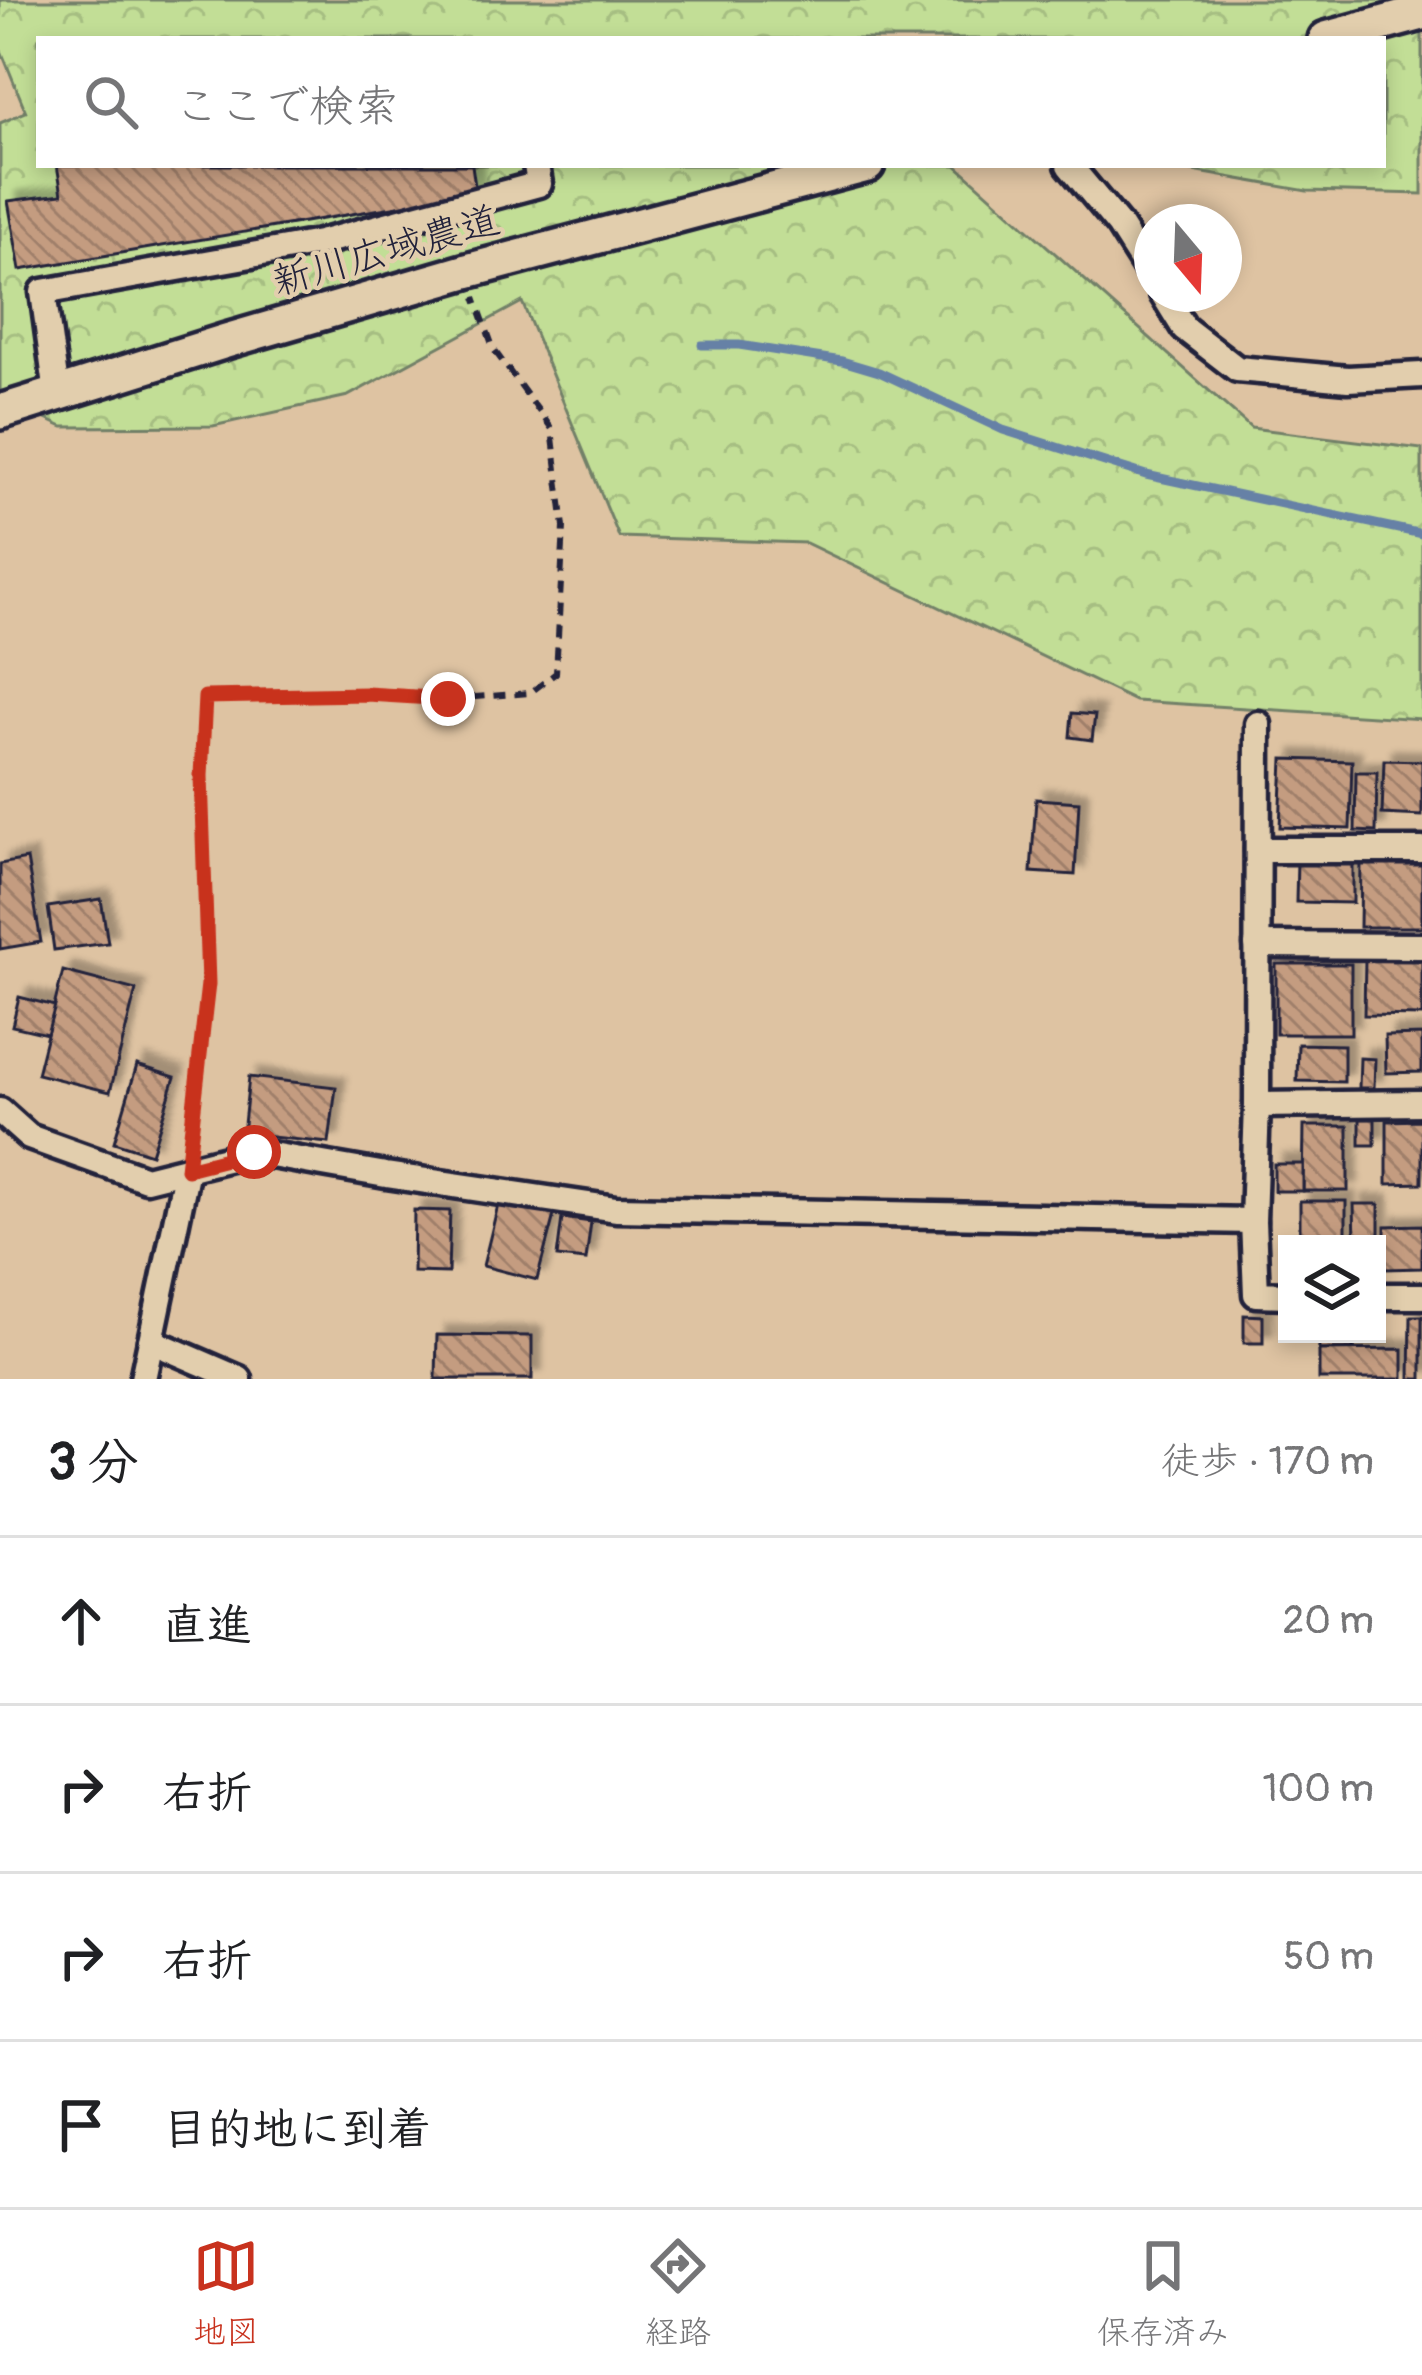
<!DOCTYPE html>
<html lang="ja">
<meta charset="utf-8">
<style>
:root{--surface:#fff;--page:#f2f2f2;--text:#202124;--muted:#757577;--line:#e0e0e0;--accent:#c8321e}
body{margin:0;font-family:Pangolin,"Klee One",sans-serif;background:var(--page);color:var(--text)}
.controls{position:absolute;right:36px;bottom:36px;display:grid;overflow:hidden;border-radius:0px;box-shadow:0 6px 18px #0003}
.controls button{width:108px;height:108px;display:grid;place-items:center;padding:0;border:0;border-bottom:3px solid var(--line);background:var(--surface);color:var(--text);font:60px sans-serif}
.compass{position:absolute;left:1134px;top:204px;width:108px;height:108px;border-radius:50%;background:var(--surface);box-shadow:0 6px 18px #0003;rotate:161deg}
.stop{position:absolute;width:36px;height:36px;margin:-27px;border:9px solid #c8321e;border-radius:50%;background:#fff}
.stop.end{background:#c8321e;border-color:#fff;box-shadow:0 3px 12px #0008}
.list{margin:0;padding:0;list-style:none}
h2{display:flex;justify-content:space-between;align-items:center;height:156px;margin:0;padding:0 48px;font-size:51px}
h2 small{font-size:39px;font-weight:400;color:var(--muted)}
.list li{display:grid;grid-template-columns:78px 1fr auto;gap:36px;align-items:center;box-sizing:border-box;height:168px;padding:0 48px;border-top:3px solid var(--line)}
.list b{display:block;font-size:45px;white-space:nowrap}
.list em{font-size:39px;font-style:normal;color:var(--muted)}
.icon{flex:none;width:66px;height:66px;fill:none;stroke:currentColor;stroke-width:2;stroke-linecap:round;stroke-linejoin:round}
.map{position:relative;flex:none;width:1422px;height:1379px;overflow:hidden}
.search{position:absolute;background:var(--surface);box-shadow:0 6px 18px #0003;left:36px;right:36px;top:36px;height:132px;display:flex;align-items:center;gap:30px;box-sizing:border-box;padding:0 42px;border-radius:0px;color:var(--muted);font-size:45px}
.sheet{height:828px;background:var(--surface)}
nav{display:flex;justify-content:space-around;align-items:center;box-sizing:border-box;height:168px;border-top:3px solid var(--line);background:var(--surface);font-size:33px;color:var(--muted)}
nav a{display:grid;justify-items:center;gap:6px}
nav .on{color:var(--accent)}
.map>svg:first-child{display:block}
.forest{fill:url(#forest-crowns);stroke:#728068;stroke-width:3}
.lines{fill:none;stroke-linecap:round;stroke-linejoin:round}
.stream{stroke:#6681a6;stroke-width:9}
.building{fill:url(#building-back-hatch);stroke:#22223b;stroke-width:3;filter:url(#shadow)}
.minor-casing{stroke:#22223b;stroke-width:33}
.tertiary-casing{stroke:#22223b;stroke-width:42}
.path{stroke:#22223b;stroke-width:6;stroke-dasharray:12 9;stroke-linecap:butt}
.minor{stroke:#e2cead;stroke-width:24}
.tertiary{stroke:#e2cead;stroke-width:33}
.route{stroke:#c8321e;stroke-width:15}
.labels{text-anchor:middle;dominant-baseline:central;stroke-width:9;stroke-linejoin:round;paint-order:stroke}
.street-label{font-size:39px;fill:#22223b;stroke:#e2cead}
</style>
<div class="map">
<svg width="1422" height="1379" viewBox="0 0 1422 1379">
<defs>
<pattern id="forest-crowns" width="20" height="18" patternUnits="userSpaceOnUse" patternTransform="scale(3)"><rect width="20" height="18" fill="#c2de96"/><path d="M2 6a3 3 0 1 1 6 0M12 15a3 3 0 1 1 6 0" fill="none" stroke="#a6be82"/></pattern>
<pattern id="building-back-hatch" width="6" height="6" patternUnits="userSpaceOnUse" patternTransform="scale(3)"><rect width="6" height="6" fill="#c49c80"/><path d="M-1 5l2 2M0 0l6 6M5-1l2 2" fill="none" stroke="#9f7f6a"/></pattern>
<filter id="shadow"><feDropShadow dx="9" dy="-9" stdDeviation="3" flood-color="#0004"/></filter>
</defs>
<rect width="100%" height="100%" fill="#dec3a2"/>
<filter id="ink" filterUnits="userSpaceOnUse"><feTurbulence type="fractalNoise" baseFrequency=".00833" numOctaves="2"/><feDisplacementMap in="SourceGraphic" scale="24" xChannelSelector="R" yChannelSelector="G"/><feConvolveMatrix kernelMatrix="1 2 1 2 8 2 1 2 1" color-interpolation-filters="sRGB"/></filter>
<g filter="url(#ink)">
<path class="forest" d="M 0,0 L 1422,0 L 1422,194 L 1307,191 L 1159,165 L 1383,165 L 1383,39 L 39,39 L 39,165 L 956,165 L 1251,428 L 1422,449 L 1422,719 L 1135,701 L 806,543 L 619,537 L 522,302 L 348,396 L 213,426 L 63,427 L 0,398 L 0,123 L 26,112 L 0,48 Z"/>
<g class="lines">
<path class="stream" d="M 702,345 L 739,345 L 842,361 L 879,372 L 1003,430 L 1146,475 L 1422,534"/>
</g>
<g class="building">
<path d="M 57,165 L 472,165 L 476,193 L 20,270 L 8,201 L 62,194 Z"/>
<path d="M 1072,713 L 1095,715 L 1092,740 L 1070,737 Z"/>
<path d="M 1283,759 L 1352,761 L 1350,829 L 1280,827 Z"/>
<path d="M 1384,760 L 1422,761 L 1422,816 L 1382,814 Z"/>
<path d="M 1356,772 L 1377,772 L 1376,832 L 1355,831 Z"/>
<path d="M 1036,799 L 1079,802 L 1075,875 L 1031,872 Z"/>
<path d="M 27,859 L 41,942 L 0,949 L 0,864 Z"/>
<path d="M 1297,860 L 1353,860 L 1353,903 L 1296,902 Z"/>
<path d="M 1361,862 L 1422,862 L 1422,927 L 1360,927 Z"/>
<path d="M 101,899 L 108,943 L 54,950 L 48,907 Z"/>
<path d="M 1365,958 L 1422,959 L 1422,1016 L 1364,1015 Z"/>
<rect x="1276" y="964" width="75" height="70"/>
<path d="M 63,971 L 136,990 L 110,1092 L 37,1074 Z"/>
<path d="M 19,997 L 55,1006 L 47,1034 L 12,1026 Z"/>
<path d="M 1422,1035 L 1422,1072 L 1386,1073 L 1385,1036 Z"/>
<path d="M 1298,1044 L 1344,1045 L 1344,1082 L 1297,1081 Z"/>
<path d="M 1360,1058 L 1375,1059 L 1374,1088 L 1359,1088 Z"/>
<path d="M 137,1065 L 175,1077 L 151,1154 L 114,1142 Z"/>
<path d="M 249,1077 L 336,1087 L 329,1143 L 243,1134 Z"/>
<rect x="1360" y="1119" width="15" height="26"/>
<path d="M 1422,1120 L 1422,1183 L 1387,1184 L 1387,1121 Z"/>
<path d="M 1304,1126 L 1348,1126 L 1348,1191 L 1303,1191 Z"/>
<rect x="1274" y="1164" width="29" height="27"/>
<path d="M 499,1201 L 554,1215 L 537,1280 L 483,1266 Z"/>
<rect x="1300" y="1201" width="46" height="43"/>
<path d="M 1354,1204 L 1379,1204 L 1379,1263 L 1377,1263 L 1377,1244 L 1355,1244 Z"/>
<path d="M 414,1210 L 450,1211 L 448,1273 L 413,1272 Z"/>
<path d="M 562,1218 L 591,1222 L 586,1260 L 557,1257 Z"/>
<path d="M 1422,1225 L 1422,1268 L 1385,1269 L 1385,1226 Z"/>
<path d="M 1244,1315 L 1263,1316 L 1263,1343 L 1244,1343 Z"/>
<path d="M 1411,1316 L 1422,1316 L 1422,1379 L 1410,1379 Z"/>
<path d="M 1318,1334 L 1353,1334 L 1353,1350 L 1319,1350 Z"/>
<path d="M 437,1335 L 532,1336 L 532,1379 L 436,1379 Z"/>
<path d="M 1403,1349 L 1403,1379 L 1319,1379 L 1319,1350 Z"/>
</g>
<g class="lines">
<g class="minor-casing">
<g id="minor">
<path d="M 1069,165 L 1119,225 L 1152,277"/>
<path d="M 1163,294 L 1184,328 L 1237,369 L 1348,379 L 1422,375"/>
<path d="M 57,394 L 43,292 L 319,243 L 539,184 L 536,165"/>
<path d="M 1258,724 L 1257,1105 L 1253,1221 L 1256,1294 L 1287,1295"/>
<path d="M 1258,850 L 1422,850"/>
<path d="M 1257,945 L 1422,946"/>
<path d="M 1257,1105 L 1422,1103"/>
<path d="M 0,1111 L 29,1137 L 146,1179 L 254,1152 L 386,1175 L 616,1209 L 1253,1221"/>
<path d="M 1377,1296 L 1422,1296"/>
<path d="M 151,1341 L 239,1379"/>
<path d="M 143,1379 L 187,1169"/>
</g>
</g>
<g class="tertiary-casing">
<g id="tertiary">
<path d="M 1326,39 L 1422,13"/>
<path d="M 0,412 L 226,341 L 467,271 L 867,165"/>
</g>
</g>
<path class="path" d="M 190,1142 L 208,984 L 201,776 L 205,697 L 367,694 L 448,699 L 530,693 L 556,673 L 564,527 L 552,429 L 494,350 L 475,297"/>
<use href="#minor" class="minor"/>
<use href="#tertiary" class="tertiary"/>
</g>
</g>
<g class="lines" filter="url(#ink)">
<path class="route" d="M 254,1152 L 187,1169 L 208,984 L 201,776 L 205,697 L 367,694 L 448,699"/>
</g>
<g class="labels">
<g class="street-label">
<text transform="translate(386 251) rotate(-16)">新川広域農道</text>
</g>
</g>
</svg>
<div class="controls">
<button><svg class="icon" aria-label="layers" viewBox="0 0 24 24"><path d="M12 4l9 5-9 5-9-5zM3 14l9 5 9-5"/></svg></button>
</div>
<svg class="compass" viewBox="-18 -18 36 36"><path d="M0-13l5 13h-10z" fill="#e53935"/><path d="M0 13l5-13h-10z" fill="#757577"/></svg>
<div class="stop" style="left:254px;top:1152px"></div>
<div class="stop end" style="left:448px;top:699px"></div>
<div class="search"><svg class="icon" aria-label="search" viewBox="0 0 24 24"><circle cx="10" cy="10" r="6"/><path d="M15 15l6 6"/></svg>ここで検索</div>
</div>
<section class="sheet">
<h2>3 分<small>徒歩 · 170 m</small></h2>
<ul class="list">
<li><svg class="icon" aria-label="ahead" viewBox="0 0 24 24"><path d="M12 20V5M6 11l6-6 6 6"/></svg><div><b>直進</b></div><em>20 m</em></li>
<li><svg class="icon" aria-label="right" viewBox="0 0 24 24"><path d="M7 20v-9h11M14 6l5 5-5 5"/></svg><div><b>右折</b></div><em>100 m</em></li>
<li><svg class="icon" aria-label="right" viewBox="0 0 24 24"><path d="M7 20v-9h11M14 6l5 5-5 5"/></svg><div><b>右折</b></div><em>50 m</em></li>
<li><svg class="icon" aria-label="arrive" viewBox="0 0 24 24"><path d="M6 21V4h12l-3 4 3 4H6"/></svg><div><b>目的地に到着</b></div></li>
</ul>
</section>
<nav>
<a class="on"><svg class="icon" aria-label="map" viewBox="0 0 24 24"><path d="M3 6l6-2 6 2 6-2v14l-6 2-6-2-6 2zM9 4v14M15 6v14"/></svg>地図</a>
<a><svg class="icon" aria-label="directions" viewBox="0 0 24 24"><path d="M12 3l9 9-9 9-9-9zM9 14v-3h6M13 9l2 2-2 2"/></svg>経路</a>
<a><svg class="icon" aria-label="saved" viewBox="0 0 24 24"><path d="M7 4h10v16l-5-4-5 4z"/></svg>保存済み</a>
</nav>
